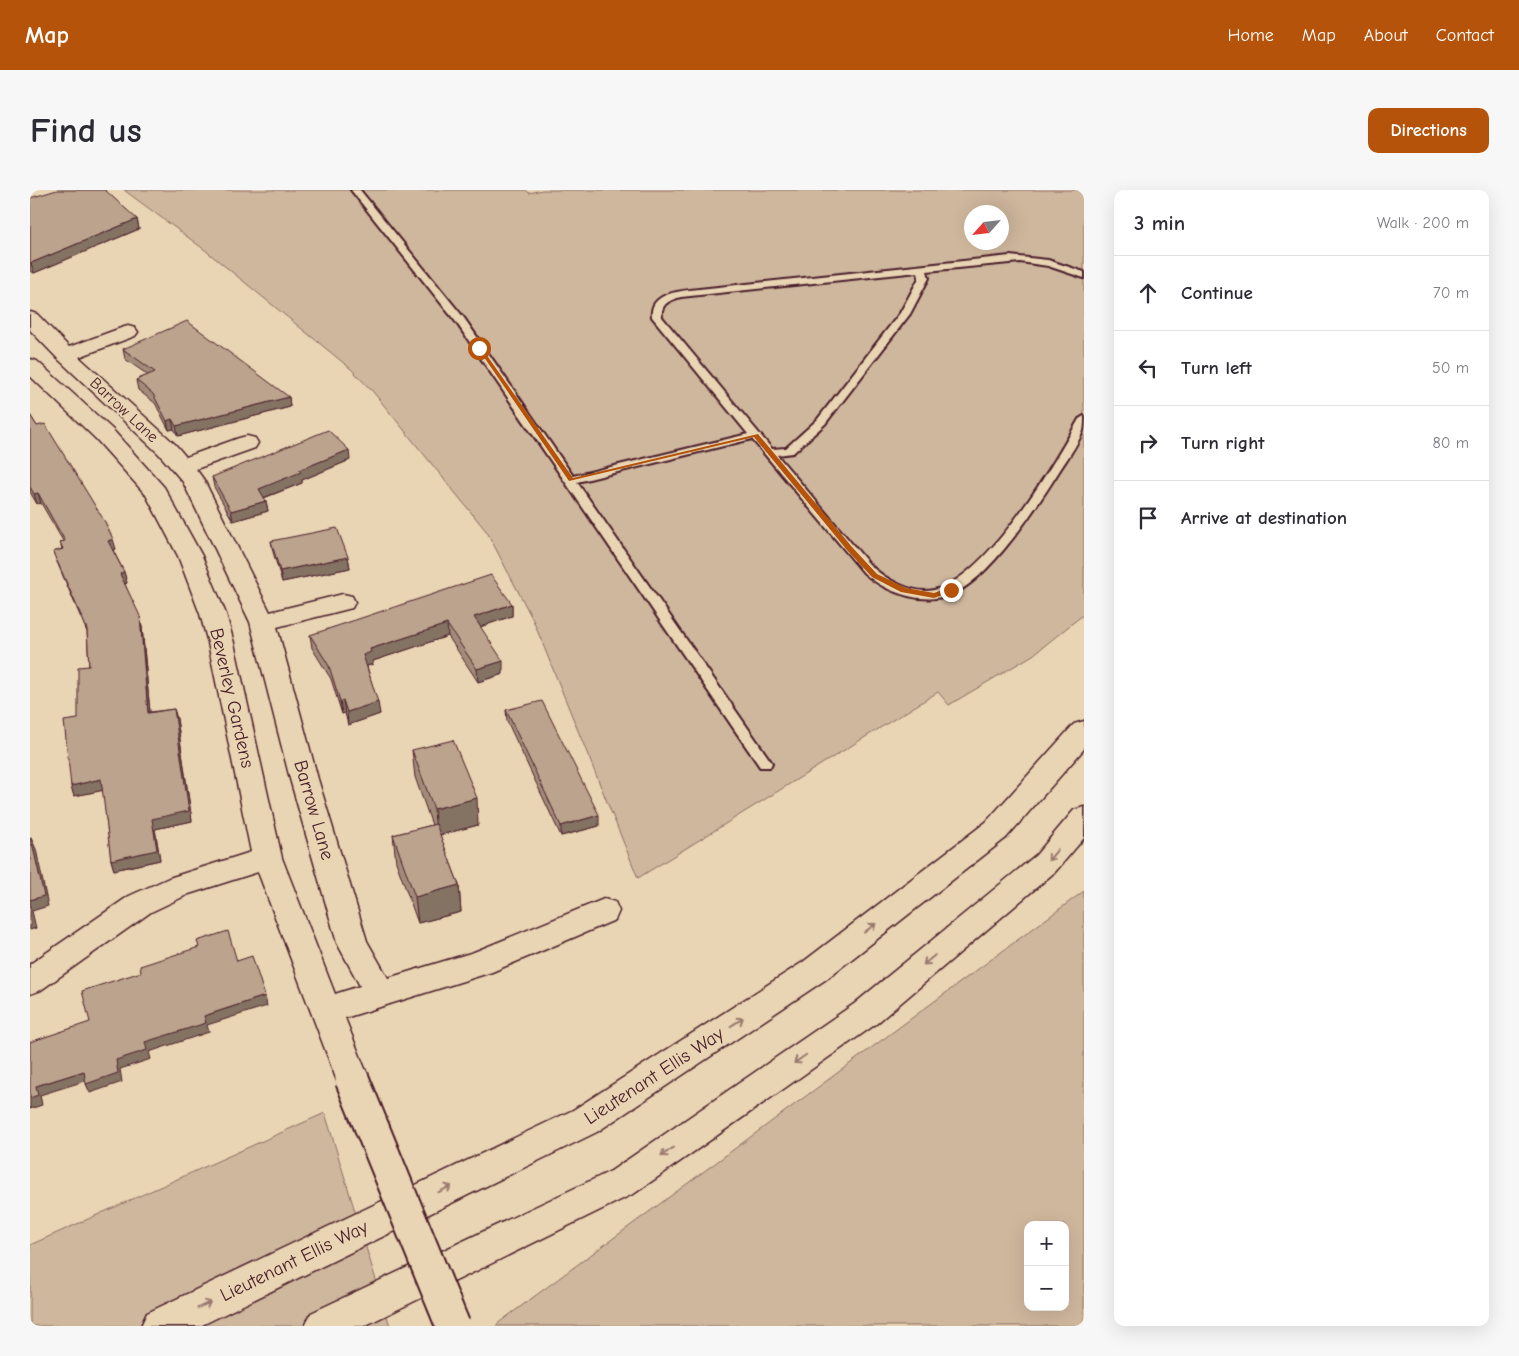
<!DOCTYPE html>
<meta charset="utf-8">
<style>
:root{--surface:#fff;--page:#f7f7f7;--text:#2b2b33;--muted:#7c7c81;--line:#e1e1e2;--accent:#b45309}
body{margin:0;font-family:"Comic Neue",sans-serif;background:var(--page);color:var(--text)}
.controls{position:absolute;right:15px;bottom:15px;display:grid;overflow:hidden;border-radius:10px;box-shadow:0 5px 20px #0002}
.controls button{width:45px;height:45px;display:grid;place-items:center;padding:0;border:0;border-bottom:1px solid var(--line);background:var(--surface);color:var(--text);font:25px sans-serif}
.compass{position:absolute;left:934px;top:15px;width:45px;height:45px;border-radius:50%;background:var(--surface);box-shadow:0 5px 20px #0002;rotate:243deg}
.stop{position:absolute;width:15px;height:15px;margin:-11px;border:4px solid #b45309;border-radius:50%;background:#fff}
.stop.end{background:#b45309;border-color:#fff;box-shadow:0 1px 5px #0008}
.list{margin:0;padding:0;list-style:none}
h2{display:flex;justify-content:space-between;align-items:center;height:65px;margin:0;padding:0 20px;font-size:21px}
h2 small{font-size:16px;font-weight:400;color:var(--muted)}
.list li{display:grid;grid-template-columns:32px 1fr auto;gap:15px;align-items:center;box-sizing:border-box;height:75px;padding:0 20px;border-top:1px solid var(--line)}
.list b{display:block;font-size:19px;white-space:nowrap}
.list em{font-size:16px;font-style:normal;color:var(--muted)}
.icon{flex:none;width:28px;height:28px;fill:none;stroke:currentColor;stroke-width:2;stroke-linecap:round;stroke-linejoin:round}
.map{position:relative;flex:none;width:1054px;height:1136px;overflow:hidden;border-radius:10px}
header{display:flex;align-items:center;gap:30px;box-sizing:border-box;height:70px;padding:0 25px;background:var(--accent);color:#fff}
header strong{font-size:24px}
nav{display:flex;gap:28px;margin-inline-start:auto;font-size:18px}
.intro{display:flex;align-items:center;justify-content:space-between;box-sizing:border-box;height:120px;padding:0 30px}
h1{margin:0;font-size:35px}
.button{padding:12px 22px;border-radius:10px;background:var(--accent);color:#fff;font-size:18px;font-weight:700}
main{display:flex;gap:30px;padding:0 30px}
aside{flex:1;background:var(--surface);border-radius:10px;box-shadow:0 5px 20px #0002}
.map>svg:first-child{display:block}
.green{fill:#cfb79d;stroke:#8c6b64;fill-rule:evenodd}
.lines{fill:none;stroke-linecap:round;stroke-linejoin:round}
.service-casing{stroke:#4a1f2b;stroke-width:4}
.minor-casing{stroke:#4a1f2b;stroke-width:3}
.secondary-casing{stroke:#4a1f2b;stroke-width:3}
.service{fill:#e9d5b3;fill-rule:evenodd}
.minor{fill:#e9d5b3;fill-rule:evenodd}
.secondary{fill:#e9d5b3;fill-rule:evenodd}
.minor-bridge-casing{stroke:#4a1f2b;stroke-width:37;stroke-linecap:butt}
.minor-bridge{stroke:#e9d5b3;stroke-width:33}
.wall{fill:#a28c79;stroke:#4a1f2b}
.shaded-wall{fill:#847263;stroke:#4a1f2b}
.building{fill:#bca38d;stroke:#4a1f2b}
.oneway{stroke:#9a7a6f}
.route{fill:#b45309}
.labels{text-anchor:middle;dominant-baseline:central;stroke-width:4;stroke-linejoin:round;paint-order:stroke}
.far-street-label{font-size:16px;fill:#4a1f2b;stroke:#e9d5b3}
.street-label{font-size:19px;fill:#4a1f2b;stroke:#e9d5b3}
</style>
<header>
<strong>Map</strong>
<nav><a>Home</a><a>Map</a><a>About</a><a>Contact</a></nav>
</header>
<div class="intro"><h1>Find us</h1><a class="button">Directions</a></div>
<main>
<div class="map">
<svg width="1054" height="1136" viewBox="0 0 1054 1136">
<rect width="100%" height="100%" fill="#e9d5b3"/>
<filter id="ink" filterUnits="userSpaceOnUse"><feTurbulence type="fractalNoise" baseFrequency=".02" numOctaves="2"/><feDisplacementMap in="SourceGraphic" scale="10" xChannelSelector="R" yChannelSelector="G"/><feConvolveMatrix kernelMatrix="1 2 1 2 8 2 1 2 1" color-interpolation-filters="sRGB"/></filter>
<g filter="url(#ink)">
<g class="green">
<path d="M 94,0 L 496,0 L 499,3 L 512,0 L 1054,0 L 1054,424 L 1003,465 L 919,515 L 908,502 L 608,688 L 503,430 L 457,342 L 344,203 L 321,179 L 175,60 ZM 942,22 L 972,22 L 972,52 L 942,52 Z"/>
<path d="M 1054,701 L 1054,1136 L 467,1136 L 467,1134 ZM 998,1035 L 1035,1035 L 1035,1117 L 998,1117 Z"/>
<path d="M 295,923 L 360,1136 L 0,1136 L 0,1055 Z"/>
</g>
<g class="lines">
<g class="service-casing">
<path id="service" d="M 321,0 L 330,0 L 434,128 L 543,286 L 718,244 L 622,127 C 619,102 651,101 669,99 L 980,66 L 1018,70 L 1054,82 L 1054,88 L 1018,76 L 990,72 L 897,81 L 899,88 L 880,124 L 795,234 L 763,263 L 747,265 L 839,374 C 854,389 883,405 904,400 C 957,388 1023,275 1049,229 L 1054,226 C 1054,231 1054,236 1053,241 C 1047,256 1036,270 1028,283 C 1006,318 963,383 927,402 C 897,417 858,404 834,383 L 722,249 L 547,292 L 742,573 L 740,577 L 730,577 L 426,132 ZM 888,82 L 889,88 L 870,123 L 787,230 L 756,258 L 742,259 L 632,127 C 630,114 640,110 651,107 Z"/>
</g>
<g class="minor-casing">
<path id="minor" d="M 0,122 L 7,124 L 39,157 L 91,138 L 98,136 L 105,138 L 108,142 L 105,146 L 49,167 L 145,254 L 156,267 L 209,248 L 217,246 L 225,248 L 228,253 L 225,258 L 166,279 L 174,290 L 240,422 L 313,404 L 322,406 L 325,412 L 322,418 L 247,437 L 288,589 L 337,751 L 358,788 L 444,762 L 574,709 L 585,712 L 589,721 L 585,730 L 462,782 L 315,828 L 339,889 L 334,899 L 322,903 L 310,899 L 228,682 L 159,704 L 121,722 L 11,800 L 0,804 L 0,774 L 99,706 L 139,688 L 221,662 L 178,453 L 170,424 L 148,366 L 116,305 L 66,249 L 0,186 L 0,169 L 7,171 L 82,239 L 134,297 L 172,366 L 196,424 L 204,453 L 252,668 L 305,804 L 330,796 L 307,753 L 260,589 L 220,432 L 153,292 L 129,264 L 28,169 L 0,140 Z"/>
</g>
<g class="secondary-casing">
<g id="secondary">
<path d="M 1054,531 L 1054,559 L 976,648 L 795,790 L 567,942 L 170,1136 L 111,1136 L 117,1123 L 543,920 L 773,772 L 956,632 L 1044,534 Z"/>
<path d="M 1054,617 L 1054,648 L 1026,681 L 846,834 L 605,1003 L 334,1136 L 275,1136 L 281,1123 L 581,981 L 824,814 L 1006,665 L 1044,620 Z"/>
</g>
</g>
<use href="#service" class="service"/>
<use href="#minor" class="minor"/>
<use href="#secondary" class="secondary"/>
<g class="minor-bridge-casing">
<path id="minor-bridge" d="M 322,889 L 423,1136"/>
</g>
<use href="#minor-bridge" class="minor-bridge"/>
</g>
<g class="wall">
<path d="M 0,8 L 107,29 L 109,39 L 4,83 L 0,81 Z"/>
<path d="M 93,159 L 259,207 L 260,217 L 148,246 L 144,239 L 139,240 L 125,213 L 108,200 L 106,190 L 118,185 L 95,169 Z"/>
<path d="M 0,225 L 86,359 L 83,360 L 94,382 L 97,393 L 95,394 L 112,437 L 120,522 L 144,519 L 147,529 L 162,631 L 125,639 L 130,670 L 84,680 L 81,670 L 73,600 L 44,606 L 41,596 L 48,529 L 59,476 L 57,442 L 27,372 L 23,362 L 32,359 L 30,352 L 33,351 L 11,313 L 7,314 L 0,302 Z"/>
<path d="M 320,270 L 272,290 L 272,293 L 234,308 L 236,311 L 238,321 L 203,331 L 184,297 L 182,287 Z"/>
<path d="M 241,351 L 318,367 L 320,378 L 252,392 L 243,362 Z"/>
<path d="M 482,414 L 482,426 L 450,437 L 473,484 L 448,492 L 418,446 L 343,471 L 343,474 L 337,476 L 350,524 L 318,535 L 315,523 L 312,524 L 301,489 L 282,458 L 280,445 Z"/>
<path d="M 476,520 L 569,636 L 531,646 L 477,531 Z"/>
<path d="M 382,560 L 448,635 L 410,645 L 429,695 L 431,722 L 388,733 L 366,672 L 363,645 L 402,635 L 385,587 Z"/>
</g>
<g class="shaded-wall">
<path d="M 107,29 L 109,39 L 4,83 L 1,73 Z"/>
<path d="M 259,207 L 260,217 L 148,246 L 146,236 Z"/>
<path d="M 142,229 L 144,239 L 139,240 L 137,231 Z"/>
<path d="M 319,260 L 320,270 L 272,290 L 272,293 L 230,309 L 229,299 L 269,280 Z"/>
<path d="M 8,303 L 11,313 L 7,314 L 4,304 Z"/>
<path d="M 236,311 L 238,321 L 203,331 L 201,321 Z"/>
<path d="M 83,349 L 86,359 L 81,361 L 78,351 Z"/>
<path d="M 318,367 L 320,378 L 252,392 L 250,381 Z"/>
<path d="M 94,382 L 97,393 L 93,394 L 90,384 Z"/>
<path d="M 482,414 L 482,426 L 444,439 L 444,427 Z"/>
<path d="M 110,426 L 112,437 L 121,533 L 118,523 Z"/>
<path d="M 417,434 L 418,446 L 343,471 L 343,474 L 334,477 L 333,465 L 340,459 Z"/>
<path d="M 473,471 L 473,484 L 448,492 L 447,479 Z"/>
<path d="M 313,510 L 315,523 L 312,524 L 310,511 Z"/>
<path d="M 348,512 L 350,524 L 318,535 L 317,522 Z"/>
<path d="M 144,519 L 147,529 L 162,631 L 125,639 L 130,670 L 84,680 L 81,670 Z"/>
<path d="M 71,589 L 75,600 L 44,606 L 41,596 Z"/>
<path d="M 447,608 L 448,635 L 406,646 L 404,619 Z"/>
<path d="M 569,625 L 569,636 L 531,646 L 531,636 Z"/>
<path d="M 1,648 L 6,659 L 18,716 L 2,721 L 6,738 L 0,740 Z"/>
<path d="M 429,695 L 431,722 L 388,733 L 385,707 Z"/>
<path d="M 235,806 L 237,816 L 177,835 L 179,842 L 119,862 L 121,869 L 90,879 L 92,892 L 60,903 L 56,894 L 86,870 L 115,852 L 174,826 Z"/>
<path d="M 54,881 L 58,890 L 10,905 L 12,915 L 0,919 L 0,908 L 6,896 Z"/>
</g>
<g class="building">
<path d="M 27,0 L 75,0 L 107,29 L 1,73 L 0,72 L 0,8 Z"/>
<path d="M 157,131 L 259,207 L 146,236 L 142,229 L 137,231 L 123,204 L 106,190 L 125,182 L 93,159 Z"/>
<path d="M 0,225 L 7,236 L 15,234 L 75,332 L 83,349 L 78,351 L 94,382 L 90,384 L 110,426 L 118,523 L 144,519 L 159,621 L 122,629 L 127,660 L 81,670 L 71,589 L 41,596 L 34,531 L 48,529 L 48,477 L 59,476 L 57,439 L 23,362 L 33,359 L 30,352 L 35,351 L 8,303 L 4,304 L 0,297 Z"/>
<path d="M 298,240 L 319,260 L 269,280 L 271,282 L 229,299 L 236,311 L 201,321 L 182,287 Z"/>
<path d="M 307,338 L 318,367 L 250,381 L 241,351 Z"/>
<path d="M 461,385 L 482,414 L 444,427 L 473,471 L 447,479 L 417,434 L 340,459 L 341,462 L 333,465 L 348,512 L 317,522 L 313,510 L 310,511 L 299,476 L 280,445 Z"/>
<path d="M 512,511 L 569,625 L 531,636 L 476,520 Z"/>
<path d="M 423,550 L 447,608 L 404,619 L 382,560 Z"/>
<path d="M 406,634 L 429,695 L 385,707 L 363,645 Z"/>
<path d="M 0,648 L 1,648 L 14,706 L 0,710 Z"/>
<path d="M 198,741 L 207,771 L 222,766 L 235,806 L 174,826 L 176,833 L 115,852 L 117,860 L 86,870 L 88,883 L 56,894 L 54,881 L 6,896 L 8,905 L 0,908 L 0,852 L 60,832 L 52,801 L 111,782 L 110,776 L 169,757 L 167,751 Z"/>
</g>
<defs><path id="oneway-shaft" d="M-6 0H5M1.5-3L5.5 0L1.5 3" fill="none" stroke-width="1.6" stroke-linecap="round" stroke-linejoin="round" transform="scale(1.25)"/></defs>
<g class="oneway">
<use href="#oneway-shaft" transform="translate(1023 665) rotate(130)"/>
<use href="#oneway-shaft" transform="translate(840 738) rotate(-38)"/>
<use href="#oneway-shaft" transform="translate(899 770) rotate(140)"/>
<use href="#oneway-shaft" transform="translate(707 832) rotate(-33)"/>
<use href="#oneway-shaft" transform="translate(770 869) rotate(145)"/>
<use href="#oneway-shaft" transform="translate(637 962) rotate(145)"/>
<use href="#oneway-shaft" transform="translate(415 999) rotate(-26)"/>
<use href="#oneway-shaft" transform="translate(174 1115) rotate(-26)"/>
</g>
</g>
<path class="route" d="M 447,157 L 451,157 L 543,288 L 728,244 L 822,357 L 847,384 L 876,398 L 904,403 L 921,397 L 925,400 L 904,408 L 871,402 L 842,387 L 817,360 L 724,247 L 539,291 Z"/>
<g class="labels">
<g class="far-street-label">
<text transform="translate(94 220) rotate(43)">Barrow Lane</text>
</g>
<g class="street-label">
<text transform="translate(202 508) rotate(77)">Beverley Gardens</text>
<text transform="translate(284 620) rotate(74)">Barrow Lane</text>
<text transform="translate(624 886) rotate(-33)">Lieutenant Ellis Way</text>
<text transform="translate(264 1071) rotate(-26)">Lieutenant Ellis Way</text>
</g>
</g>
</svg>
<div class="controls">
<button>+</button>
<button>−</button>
</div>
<svg class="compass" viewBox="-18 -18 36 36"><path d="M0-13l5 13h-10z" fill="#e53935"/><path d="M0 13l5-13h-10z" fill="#7c7c81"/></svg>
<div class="stop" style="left:449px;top:158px"></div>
<div class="stop end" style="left:921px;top:400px"></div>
</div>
<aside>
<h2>3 min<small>Walk · 200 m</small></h2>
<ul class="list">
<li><svg class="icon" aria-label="ahead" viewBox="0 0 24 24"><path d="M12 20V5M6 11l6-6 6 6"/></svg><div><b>Continue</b></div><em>70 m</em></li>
<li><svg class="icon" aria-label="left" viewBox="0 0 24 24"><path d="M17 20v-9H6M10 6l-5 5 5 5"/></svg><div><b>Turn left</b></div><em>50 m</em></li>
<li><svg class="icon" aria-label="right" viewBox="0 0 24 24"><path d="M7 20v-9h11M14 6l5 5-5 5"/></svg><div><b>Turn right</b></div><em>80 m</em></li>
<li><svg class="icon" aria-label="arrive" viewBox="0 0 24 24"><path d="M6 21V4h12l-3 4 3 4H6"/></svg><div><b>Arrive at destination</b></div></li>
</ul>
</aside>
</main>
